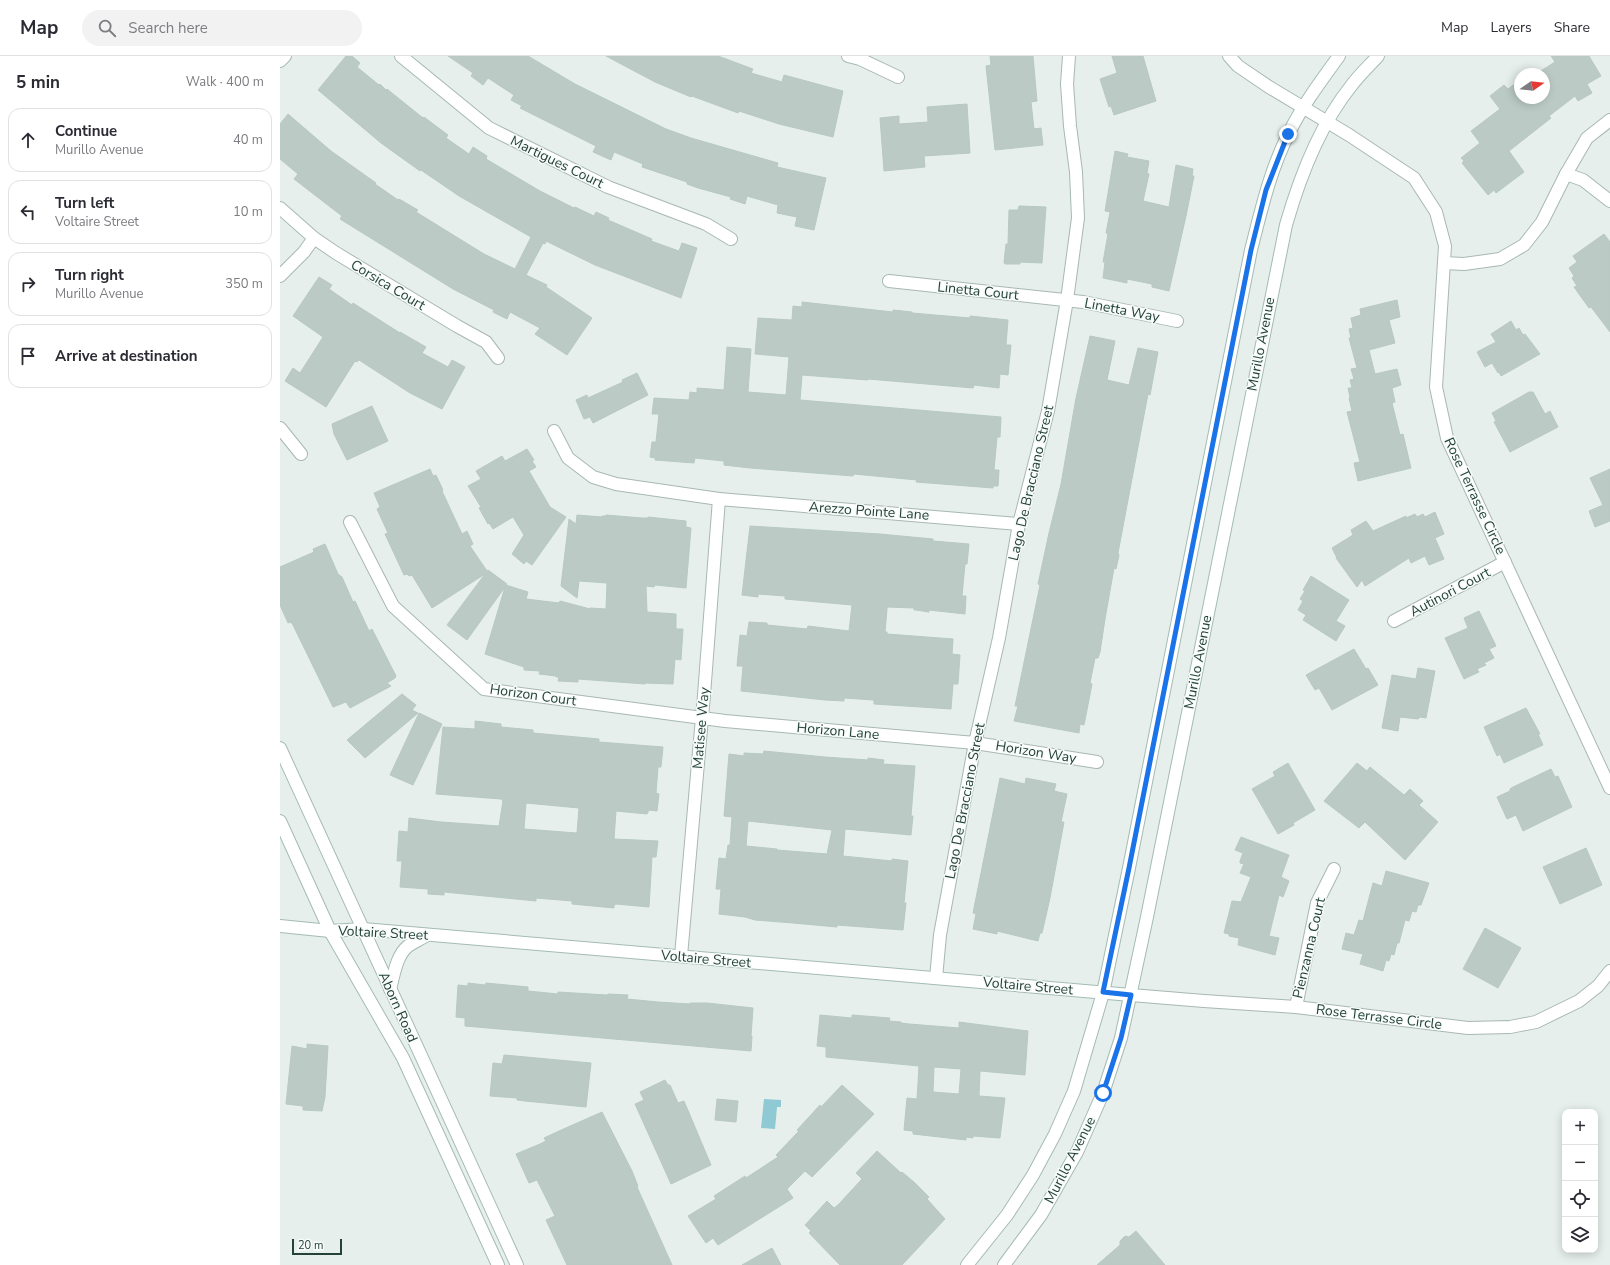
<!DOCTYPE html>
<meta charset="utf-8">
<style>
:root{--surface:#fff;--page:#f2f2f3;--text:#2b2b33;--muted:#7c7c81;--line:#e1e1e2}
body{margin:0;font-family:"Nunito Sans",sans-serif;background:var(--page);color:var(--text)}
.controls{position:absolute;right:12px;bottom:12px;display:grid;overflow:hidden;border-radius:8px;box-shadow:0 2px 10px #0003}
.controls button{width:36px;height:36px;display:grid;place-items:center;padding:0;border:0;border-bottom:1px solid var(--line);background:var(--surface);color:var(--text);font:20px sans-serif}
.compass{position:absolute;left:1234px;top:12px;width:36px;height:36px;border-radius:50%;background:var(--surface);box-shadow:0 2px 10px #0003;rotate:76deg}
.scale{position:absolute;left:12px;bottom:10px;width:50px;box-sizing:border-box;padding-left:4px;border:2px solid #24423a;border-top:0;font-size:11px;line-height:14px;white-space:nowrap;color:#24423a;-webkit-text-stroke:3px #f7fbf9;paint-order:stroke}
.stop{position:absolute;width:12px;height:12px;margin:-9px;border:3px solid #1a73e8;border-radius:50%;background:#fff}
.stop.end{background:#1a73e8;border-color:#fff;box-shadow:0 1px 4px #0008}
.list{margin:0;padding:0;list-style:none}
h2{display:flex;justify-content:space-between;align-items:center;height:52px;margin:0;padding:0 16px;font-size:17px}
h2 small{font-size:13px;font-weight:400;color:var(--muted)}
.list li{display:grid;grid-template-columns:26px 1fr auto;gap:12px;align-items:center;box-sizing:border-box;height:64px;margin:0 8px 8px;padding:0 8px;border:1px solid var(--line);border-radius:12px}
.list b{display:block;font-size:15px;white-space:nowrap}
.list p{margin:0;font-size:13px;white-space:nowrap;color:var(--muted)}
.list em{font-size:13px;font-style:normal;color:var(--muted)}
.icon{flex:none;width:22px;height:22px;fill:none;stroke:currentColor;stroke-width:2;stroke-linecap:round;stroke-linejoin:round}
.map{position:relative;flex:none;width:1330px;height:1209px;overflow:hidden}
header{display:flex;align-items:center;gap:24px;box-sizing:border-box;height:56px;padding:0 20px;background:var(--surface);border-bottom:1px solid var(--line)}
header strong{font-size:19px}
nav{display:flex;gap:22px;margin-inline-start:auto;font-size:14px}
.search{width:280px;height:36px;background:var(--page);display:flex;align-items:center;gap:10px;box-sizing:border-box;padding:0 14px;border-radius:22px;color:var(--muted);font-size:15px}
main{display:flex}
aside{flex:1;background:var(--surface)}
.map>svg:first-child{display:block}
.water{fill:#8ec9d4}
.building{fill:#bbcac4;stroke:#b8c9c2;fill-rule:evenodd}
.lines{fill:none;stroke-linecap:round;stroke-linejoin:round}
.street-casing{stroke:#a8b8b2;stroke-width:14}
.secondary-casing{stroke:#a4bbb3;stroke-width:14}
.street{stroke:#fff;stroke-width:12}
.secondary{stroke:#fff;stroke-width:12}
.route{stroke:#1a73e8;stroke-width:5}
.labels{text-anchor:middle;dominant-baseline:central;stroke-width:3;stroke-linejoin:round;paint-order:stroke}
.street-label{font-size:14px;fill:#24423a;stroke:#f7fbf9}
</style>
<header>
<strong>Map</strong>
<div class="search"><svg class="icon" aria-label="search" viewBox="0 0 24 24"><circle cx="10" cy="10" r="6"/><path d="M15 15l6 6"/></svg>Search here</div>
<nav><a>Map</a><a>Layers</a><a>Share</a></nav>
</header>
<main>
<aside>
<h2>5 min<small>Walk · 400 m</small></h2>
<ul class="list">
<li><svg class="icon" aria-label="ahead" viewBox="0 0 24 24"><path d="M12 20V5M6 11l6-6 6 6"/></svg><div><b>Continue</b><p>Murillo Avenue</p></div><em>40 m</em></li>
<li><svg class="icon" aria-label="left" viewBox="0 0 24 24"><path d="M17 20v-9H6M10 6l-5 5 5 5"/></svg><div><b>Turn left</b><p>Voltaire Street</p></div><em>10 m</em></li>
<li><svg class="icon" aria-label="right" viewBox="0 0 24 24"><path d="M7 20v-9h11M14 6l5 5-5 5"/></svg><div><b>Turn right</b><p>Murillo Avenue</p></div><em>350 m</em></li>
<li><svg class="icon" aria-label="arrive" viewBox="0 0 24 24"><path d="M6 21V4h12l-3 4 3 4H6"/></svg><div><b>Arrive at destination</b></div></li>
</ul>
</aside>
<div class="map">
<svg width="1330" height="1209" viewBox="0 0 1330 1209">
<rect width="100%" height="100%" fill="#e6efeb"/>
<path class="water" d="M 484,1043 L 501,1044 L 501,1051 L 497,1051 L 495,1073 L 481,1072 Z"/>
<g class="building">
<path d="M 66,0 L 72,0 L 80,7 L 77,11 L 99,29 L 100,28 L 106,34 L 107,33 L 143,62 L 144,61 L 168,79 L 166,82 L 189,98 L 193,91 L 207,100 L 206,103 L 260,135 L 294,152 L 295,151 L 314,160 L 316,156 L 329,162 L 328,164 L 372,183 L 371,185 L 399,195 L 402,187 L 417,192 L 401,242 L 315,209 L 266,185 L 265,188 L 263,187 L 246,219 L 267,229 L 266,231 L 312,262 L 287,299 L 255,278 L 260,272 L 230,256 L 227,263 L 213,256 L 214,254 L 173,233 L 60,163 L 62,160 L 14,123 L 18,118 L 0,103 L 0,68 L 8,58 L 51,95 L 96,127 L 95,128 L 118,144 L 119,143 L 138,154 L 136,156 L 204,198 L 235,213 L 251,181 L 179,140 L 141,114 L 140,115 L 101,87 L 38,34 Z"/>
<path d="M 168,0 L 248,0 L 295,28 L 386,73 L 411,82 L 498,107 L 497,111 L 546,122 L 534,174 L 515,170 L 517,161 L 497,157 L 498,149 L 467,140 L 465,148 L 450,143 L 451,141 L 418,132 L 407,128 L 407,126 L 362,111 L 363,108 L 334,96 L 331,104 L 313,96 L 316,90 L 240,52 L 242,50 L 231,44 L 234,39 L 208,22 L 203,29 L 191,20 L 193,17 Z"/>
<path d="M 326,0 L 438,0 L 473,13 L 471,17 L 502,26 L 504,19 L 563,35 L 553,81 L 499,68 L 459,55 L 458,57 L 412,40 L 411,41 L 375,26 Z"/>
<path d="M 710,0 L 753,0 L 757,45 L 751,46 L 754,73 L 761,72 L 763,89 L 715,94 L 706,10 L 711,9 Z"/>
<path d="M 832,0 L 863,0 L 876,45 L 834,59 L 831,50 L 829,51 L 820,23 L 837,17 Z"/>
<path d="M 1271,0 L 1309,0 L 1321,20 L 1307,28 L 1312,37 L 1298,45 L 1295,40 L 1269,60 L 1271,62 L 1229,95 L 1244,116 L 1216,137 L 1214,134 L 1208,139 L 1182,107 L 1184,105 L 1181,102 L 1200,87 L 1191,75 L 1220,53 L 1210,40 L 1224,29 L 1228,33 L 1240,24 L 1240,42 L 1264,42 L 1264,18 L 1256,18 L 1275,6 Z"/>
<path d="M 687,48 L 690,97 L 644,100 L 645,111 L 604,115 L 600,62 L 619,60 L 619,68 L 648,66 L 647,51 Z"/>
<path d="M 835,95 L 848,98 L 847,101 L 869,105 L 867,117 L 869,118 L 863,145 L 889,151 L 896,109 L 913,113 L 912,120 L 914,120 L 906,160 L 889,235 L 872,231 L 872,228 L 847,223 L 847,227 L 823,222 L 825,206 L 823,206 L 828,178 L 826,177 L 830,156 L 825,155 Z"/>
<path d="M 739,150 L 766,151 L 762,207 L 740,206 L 740,208 L 725,208 L 724,206 L 726,188 L 728,188 L 729,154 L 738,154 Z"/>
<path d="M 1324,178 L 1330,186 L 1330,276 L 1311,251 L 1309,252 L 1294,231 L 1297,230 L 1292,222 L 1294,220 L 1289,212 L 1297,206 L 1293,200 Z"/>
<path d="M 39,221 L 52,229 L 49,233 L 72,249 L 73,247 L 120,277 L 120,276 L 146,291 L 142,297 L 168,311 L 172,304 L 185,311 L 162,353 L 130,337 L 79,304 L 77,306 L 75,305 L 46,351 L 5,325 L 13,312 L 20,317 L 43,281 L 13,260 Z"/>
<path d="M 1117,244 L 1120,261 L 1109,264 L 1115,287 L 1089,294 L 1095,318 L 1117,313 L 1121,329 L 1112,332 L 1115,346 L 1112,347 L 1120,379 L 1123,378 L 1131,412 L 1078,425 L 1074,407 L 1080,406 L 1067,356 L 1072,355 L 1069,342 L 1070,341 L 1068,332 L 1072,332 L 1070,324 L 1074,323 L 1071,313 L 1077,312 L 1069,282 L 1071,282 L 1069,273 L 1073,272 L 1071,262 L 1081,259 L 1080,253 Z"/>
<path d="M 522,246 L 613,256 L 613,254 L 632,256 L 632,257 L 690,262 L 690,260 L 728,264 L 726,289 L 731,289 L 728,319 L 720,318 L 719,332 L 694,329 L 693,332 L 588,323 L 588,324 L 522,319 L 520,344 L 721,361 L 720,381 L 717,381 L 714,414 L 719,414 L 718,430 L 713,430 L 713,432 L 636,426 L 637,424 L 574,418 L 573,420 L 470,412 L 444,409 L 444,405 L 415,402 L 414,407 L 375,404 L 375,402 L 370,401 L 372,386 L 376,386 L 379,358 L 372,358 L 374,342 L 409,344 L 410,336 L 417,337 L 417,332 L 444,334 L 447,291 L 471,293 L 468,336 L 506,339 L 509,301 L 475,298 L 478,262 L 512,264 L 513,250 L 522,251 Z"/>
<path d="M 1231,265 L 1236,274 L 1239,272 L 1243,279 L 1245,278 L 1260,298 L 1221,320 L 1219,316 L 1218,317 L 1212,307 L 1205,311 L 1197,296 L 1216,286 L 1211,278 Z"/>
<path d="M 810,280 L 835,285 L 827,324 L 849,329 L 858,292 L 878,296 L 870,339 L 868,338 L 838,497 L 839,499 L 836,513 L 834,512 L 825,563 L 820,596 L 818,602 L 815,602 L 810,627 L 812,628 L 804,669 L 800,668 L 799,677 L 734,665 L 738,650 L 735,650 L 760,529 L 758,528 L 769,477 L 781,428 L 796,342 Z"/>
<path d="M 357,317 L 368,339 L 313,367 L 310,361 L 304,363 L 296,344 L 307,339 L 308,342 L 343,326 L 342,324 Z"/>
<path d="M 1249,336 L 1253,336 L 1265,358 L 1270,355 L 1278,371 L 1230,396 L 1214,366 L 1216,365 L 1212,357 Z"/>
<path d="M 92,350 L 108,385 L 67,404 L 54,378 L 52,368 Z"/>
<path d="M 247,393 L 254,404 L 252,405 L 256,411 L 249,415 L 270,451 L 286,461 L 252,509 L 246,505 L 244,508 L 232,498 L 244,479 L 233,461 L 213,473 L 209,467 L 208,468 L 199,452 L 201,451 L 188,430 L 201,423 L 196,415 L 222,400 L 225,405 Z"/>
<path d="M 150,413 L 153,420 L 156,419 L 163,434 L 162,435 L 182,478 L 187,475 L 193,488 L 190,490 L 207,515 L 208,514 L 227,528 L 226,529 L 248,536 L 246,543 L 279,547 L 280,545 L 314,554 L 310,552 L 326,553 L 327,527 L 299,525 L 297,542 L 281,530 L 289,463 L 296,468 L 297,459 L 322,461 L 322,460 L 326,460 L 326,459 L 362,462 L 368,462 L 368,461 L 406,465 L 406,471 L 411,472 L 406,532 L 375,529 L 374,531 L 366,530 L 367,556 L 396,558 L 396,573 L 403,573 L 401,604 L 395,603 L 393,628 L 365,627 L 365,628 L 298,623 L 298,626 L 278,625 L 279,621 L 276,621 L 276,620 L 259,618 L 260,615 L 244,614 L 244,611 L 205,598 L 225,531 L 187,584 L 167,569 L 205,518 L 152,552 L 132,519 L 129,520 L 127,518 L 124,519 L 105,478 L 108,477 L 97,453 L 100,451 L 94,437 Z"/>
<path d="M 1330,413 L 1330,465 L 1315,471 L 1309,455 L 1323,449 L 1310,422 Z"/>
<path d="M 1155,456 L 1164,478 L 1155,482 L 1164,503 L 1149,509 L 1145,500 L 1131,507 L 1129,502 L 1085,530 L 1082,524 L 1077,531 L 1056,502 L 1057,502 L 1052,492 L 1073,479 L 1071,474 L 1086,465 L 1093,475 L 1126,460 L 1126,462 L 1135,458 L 1137,461 L 1143,458 L 1145,461 Z"/>
<path d="M 470,470 L 600,478 L 653,483 L 653,485 L 689,488 L 687,508 L 685,508 L 682,540 L 686,540 L 685,558 L 649,554 L 649,556 L 636,554 L 634,554 L 634,552 L 607,551 L 607,553 L 605,576 L 607,576 L 607,578 L 673,583 L 672,598 L 680,599 L 678,628 L 673,628 L 671,653 L 594,648 L 594,644 L 564,642 L 564,645 L 545,644 L 461,635 L 463,610 L 457,610 L 460,579 L 467,580 L 469,566 L 487,567 L 487,569 L 527,573 L 528,570 L 569,575 L 572,549 L 505,543 L 505,540 L 478,538 L 478,541 L 462,539 Z"/>
<path d="M 45,488 L 58,518 L 62,521 L 73,546 L 75,545 L 89,575 L 92,573 L 116,620 L 115,622 L 107,627 L 111,630 L 70,652 L 66,646 L 53,651 L 12,567 L 11,567 L 10,566 L 8,567 L 0,549 L 0,511 L 34,496 L 33,493 Z"/>
<path d="M 1031,520 L 1069,544 L 1056,565 L 1065,570 L 1056,585 L 1023,564 L 1026,559 L 1018,554 L 1023,545 L 1020,543 L 1025,535 L 1023,534 Z"/>
<path d="M 1199,555 L 1216,590 L 1209,593 L 1214,602 L 1204,607 L 1206,609 L 1197,613 L 1199,616 L 1184,623 L 1165,582 L 1188,572 L 1184,562 Z"/>
<path d="M 1074,593 L 1086,613 L 1088,612 L 1098,629 L 1052,654 L 1039,632 L 1035,634 L 1026,619 Z"/>
<path d="M 1138,612 L 1155,615 L 1146,662 L 1140,661 L 1138,663 L 1120,661 L 1118,675 L 1102,672 L 1112,619 L 1136,623 Z"/>
<path d="M 122,638 L 136,649 L 132,654 L 138,657 L 85,702 L 67,684 Z"/>
<path d="M 1246,652 L 1260,678 L 1258,678 L 1263,689 L 1224,707 L 1220,698 L 1217,700 L 1204,671 Z"/>
<path d="M 139,657 L 162,668 L 133,729 L 110,719 Z"/>
<path d="M 195,665 L 221,668 L 221,671 L 253,674 L 253,677 L 319,683 L 319,686 L 383,691 L 381,711 L 378,711 L 376,737 L 379,738 L 377,755 L 369,754 L 367,758 L 336,755 L 334,783 L 378,785 L 376,801 L 372,801 L 369,851 L 336,848 L 334,849 L 334,852 L 292,848 L 292,845 L 256,842 L 256,845 L 164,836 L 164,839 L 148,838 L 148,833 L 120,831 L 122,805 L 117,805 L 119,775 L 128,776 L 129,762 L 161,766 L 219,770 L 223,745 L 221,743 L 156,738 L 163,671 L 195,673 ZM 246,747 L 299,752 L 297,777 L 244,773 Z"/>
<path d="M 484,695 L 545,701 L 588,704 L 588,702 L 604,704 L 603,708 L 635,710 L 631,760 L 633,760 L 631,779 L 565,773 L 563,800 L 612,805 L 612,803 L 628,805 L 624,847 L 626,847 L 623,874 L 557,869 L 557,871 L 513,867 L 475,864 L 465,861 L 439,858 L 441,833 L 436,833 L 439,802 L 446,803 L 448,789 L 450,789 L 452,761 L 444,760 L 449,698 L 464,700 L 464,697 L 483,698 ZM 468,765 L 552,774 L 547,798 L 497,794 L 497,793 L 466,790 Z"/>
<path d="M 1008,707 L 1035,754 L 1013,767 L 1014,769 L 998,778 L 972,733 L 995,720 L 993,716 Z"/>
<path d="M 1077,707 L 1087,715 L 1090,711 L 1124,739 L 1130,733 L 1143,745 L 1139,749 L 1158,766 L 1125,804 L 1085,766 L 1079,772 L 1044,745 Z"/>
<path d="M 1271,713 L 1275,721 L 1278,720 L 1292,751 L 1243,775 L 1236,759 L 1227,763 L 1217,741 L 1230,735 L 1230,733 L 1233,731 Z"/>
<path d="M 720,722 L 745,728 L 746,722 L 776,728 L 774,735 L 787,738 L 781,766 L 784,766 L 770,842 L 762,877 L 760,877 L 758,885 L 717,875 L 717,878 L 693,873 L 696,858 L 693,857 Z"/>
<path d="M 961,781 L 1009,799 L 1001,821 L 1009,825 L 1003,841 L 999,839 L 989,880 L 999,882 L 995,899 L 958,889 L 959,882 L 949,880 L 949,878 L 944,877 L 952,845 L 961,846 L 971,821 L 960,817 L 964,808 L 960,807 L 960,805 L 963,797 L 955,794 Z"/>
<path d="M 1306,792 L 1322,829 L 1280,848 L 1263,811 Z"/>
<path d="M 1106,815 L 1149,827 L 1141,849 L 1138,849 L 1136,856 L 1132,855 L 1129,865 L 1125,864 L 1119,887 L 1117,887 L 1114,899 L 1111,898 L 1109,905 L 1106,904 L 1103,915 L 1080,908 L 1083,898 L 1062,893 L 1066,877 L 1074,879 L 1079,864 L 1083,865 L 1093,827 L 1102,830 Z"/>
<path d="M 1205,872 L 1241,892 L 1218,932 L 1183,913 Z"/>
<path d="M 188,927 L 205,929 L 206,927 L 248,931 L 248,935 L 278,938 L 278,936 L 327,939 L 328,938 L 348,939 L 347,943 L 378,946 L 410,948 L 410,947 L 427,947 L 473,952 L 471,980 L 472,980 L 471,995 L 185,970 L 185,962 L 176,961 L 178,929 L 188,930 Z"/>
<path d="M 540,959 L 572,962 L 572,959 L 610,962 L 609,965 L 621,966 L 621,967 L 629,968 L 679,972 L 679,966 L 748,975 L 745,1019 L 700,1015 L 699,1040 L 725,1042 L 720,1082 L 693,1080 L 693,1082 L 686,1081 L 686,1084 L 633,1078 L 633,1075 L 624,1074 L 627,1042 L 637,1043 L 639,1010 L 546,1001 L 546,991 L 537,990 ZM 654,1011 L 681,1013 L 679,1038 L 653,1036 Z"/>
<path d="M 27,988 L 48,990 L 45,1041 L 42,1055 L 23,1054 L 23,1050 L 6,1048 L 12,990 L 27,993 Z"/>
<path d="M 224,999 L 311,1007 L 306,1051 L 245,1045 L 237,1044 L 237,1042 L 210,1040 L 213,1007 L 222,1008 Z"/>
<path d="M 385,1024 L 388,1029 L 390,1029 L 398,1047 L 404,1045 L 431,1109 L 391,1128 L 355,1048 L 364,1044 L 360,1036 Z"/>
<path d="M 562,1029 L 594,1058 L 532,1121 L 525,1115 L 507,1133 L 513,1142 L 438,1189 L 433,1182 L 426,1187 L 408,1160 L 436,1143 L 434,1140 L 465,1120 L 466,1122 L 498,1101 L 496,1099 L 519,1075 L 517,1074 L 540,1049 L 541,1051 Z"/>
<path d="M 437,1043 L 458,1045 L 456,1066 L 435,1064 Z"/>
<path d="M 322,1056 L 352,1115 L 358,1130 L 357,1131 L 392,1209 L 287,1209 L 266,1164 L 275,1160 L 257,1124 L 249,1127 L 236,1098 L 260,1088 L 266,1085 L 264,1082 L 279,1075 Z"/>
<path d="M 597,1095 L 621,1117 L 622,1116 L 635,1127 L 649,1141 L 647,1143 L 665,1163 L 622,1209 L 560,1209 L 529,1177 L 531,1175 L 525,1169 L 547,1145 L 554,1152 L 558,1149 L 582,1123 L 576,1117 Z"/>
<path d="M 856,1175 L 885,1209 L 817,1209 L 840,1189 L 840,1185 L 845,1180 L 849,1181 Z"/>
<path d="M 492,1192 L 501,1209 L 462,1209 Z"/>
</g>
<g class="lines">
<g class="street-casing">
<g id="street">
<path d="M 121,0 L 209,72 L 328,131 L 426,168 L 451,183"/>
<path d="M 568,0 L 580,3 L 618,21"/>
<path d="M 949,0 L 958,10 L 989,31 L 1069,79 L 1134,122 L 1156,156 L 1165,190 L 1156,331 L 1167,382 L 1330,732"/>
<path d="M 1286,118 L 1303,124 L 1330,145"/>
<path d="M 0,152 L 34,182 L 56,197 L 177,270 L 206,286 L 218,302"/>
<path d="M 1164,207 L 1184,208 L 1220,203 L 1244,189 L 1262,166 L 1286,118 L 1307,82 L 1330,64"/>
<path d="M 0,220 L 24,196 L 34,182"/>
<path d="M 609,225 L 803,246 L 897,265"/>
<path d="M 0,372 L 21,398"/>
<path d="M 274,375 L 288,402 L 313,421 L 336,428 L 439,443 L 739,468"/>
<path d="M 70,466 L 113,550 L 204,633 L 445,665 L 695,687 L 817,706"/>
<path d="M 1114,565 L 1225,506"/>
<path d="M 401,900 L 424,639 L 439,443"/>
<path d="M 656,922 L 660,879 L 695,687 L 719,582 L 739,468 L 768,355 L 787,244 L 798,162 L 796,116 L 790,70 L 787,28 L 789,0"/>
<path d="M 851,939 L 924,945 L 1016,951 L 1188,972 L 1230,971 L 1256,966 L 1299,945 L 1318,930 L 1330,915"/>
<path d="M 1016,951 L 1037,847 L 1054,813"/>
</g>
</g>
<g class="secondary-casing">
<g id="secondary">
<path d="M 0,5 L 5,0"/>
<path d="M 0,692 L 237,1209"/>
<path d="M 0,765 L 50,875 L 123,1002 L 218,1209"/>
<path d="M 0,870 L 50,875 L 83,873 L 851,939"/>
<path d="M 110,933 C 114,919 116,900 128,890 C 134,886 141,883 147,879"/>
<path d="M 687,1209 L 727,1159 L 753,1119 L 775,1078 L 794,1035 L 823,937 L 849,812 L 971,194 C 981,155 990,114 1009,77 C 1022,50 1041,25 1059,0"/>
<path d="M 724,1209 L 761,1159 L 797,1096 L 823,1037 L 841,982 L 867,861 L 1006,169 C 1020,120 1039,70 1071,30 C 1079,19 1089,10 1098,0"/>
</g>
</g>
<use href="#street" class="street"/>
<use href="#secondary" class="secondary"/>
</g>
<g class="lines">
<path class="route" d="M 823,1037 L 841,982 L 851,939 L 823,936 L 849,812 L 971,194 L 986,134 L 1008,78"/>
</g>
<g class="labels">
<g class="street-label">
<text transform="translate(277 106) rotate(26)">Martigues Court</text>
<text transform="translate(108 229) rotate(31)">Corsica Court</text>
<text transform="translate(698 235) rotate(6)">Linetta Court</text>
<text transform="translate(842 254) rotate(11)">Linetta Way</text>
<text transform="translate(981 288) rotate(-79)">Murillo Avenue</text>
<text transform="translate(751 427) rotate(-77)">Lago De Bracciano Street</text>
<text transform="translate(1195 440) rotate(65)">Rose Terrasse Circle</text>
<text transform="translate(589 455) rotate(4)">Arezzo Pointe Lane</text>
<text transform="translate(1170 536) rotate(-28)">Autinori Court</text>
<text transform="translate(918 606) rotate(-79)">Murillo Avenue</text>
<text transform="translate(253 639) rotate(8)">Horizon Court</text>
<text transform="translate(421 672) rotate(-85)">Matisee Way</text>
<text transform="translate(558 675) rotate(5)">Horizon Lane</text>
<text transform="translate(756 696) rotate(9)">Horizon Way</text>
<text transform="translate(685 745) rotate(-79)">Lago De Bracciano Street</text>
<text transform="translate(103 877) rotate(3)">Voltaire Street</text>
<text transform="translate(1029 892) rotate(-77)">Pienzanna Court</text>
<text transform="translate(426 903) rotate(5)">Voltaire Street</text>
<text transform="translate(748 930) rotate(5)">Voltaire Street</text>
<text transform="translate(118 951) rotate(66)">Aborn Road</text>
<text transform="translate(1099 961) rotate(7)">Rose Terrasse Circle</text>
<text transform="translate(790 1104) rotate(-63)">Murillo Avenue</text>
</g>
</g>
</svg>
<div class="controls">
<button>+</button>
<button>−</button>
<button><svg class="icon" aria-label="locate" viewBox="0 0 24 24"><circle cx="12" cy="12" r="6"/><path d="M12 2v4M12 18v4M2 12h4M18 12h4"/></svg></button>
<button><svg class="icon" aria-label="layers" viewBox="0 0 24 24"><path d="M12 4l9 5-9 5-9-5zM3 14l9 5 9-5"/></svg></button>
</div>
<svg class="compass" viewBox="-18 -18 36 36"><path d="M0-13l5 13h-10z" fill="#e53935"/><path d="M0 13l5-13h-10z" fill="#7c7c81"/></svg>
<div class="scale">20 m</div>
<div class="stop" style="left:823px;top:1037px"></div>
<div class="stop end" style="left:1008px;top:78px"></div>
</div>
</main>
